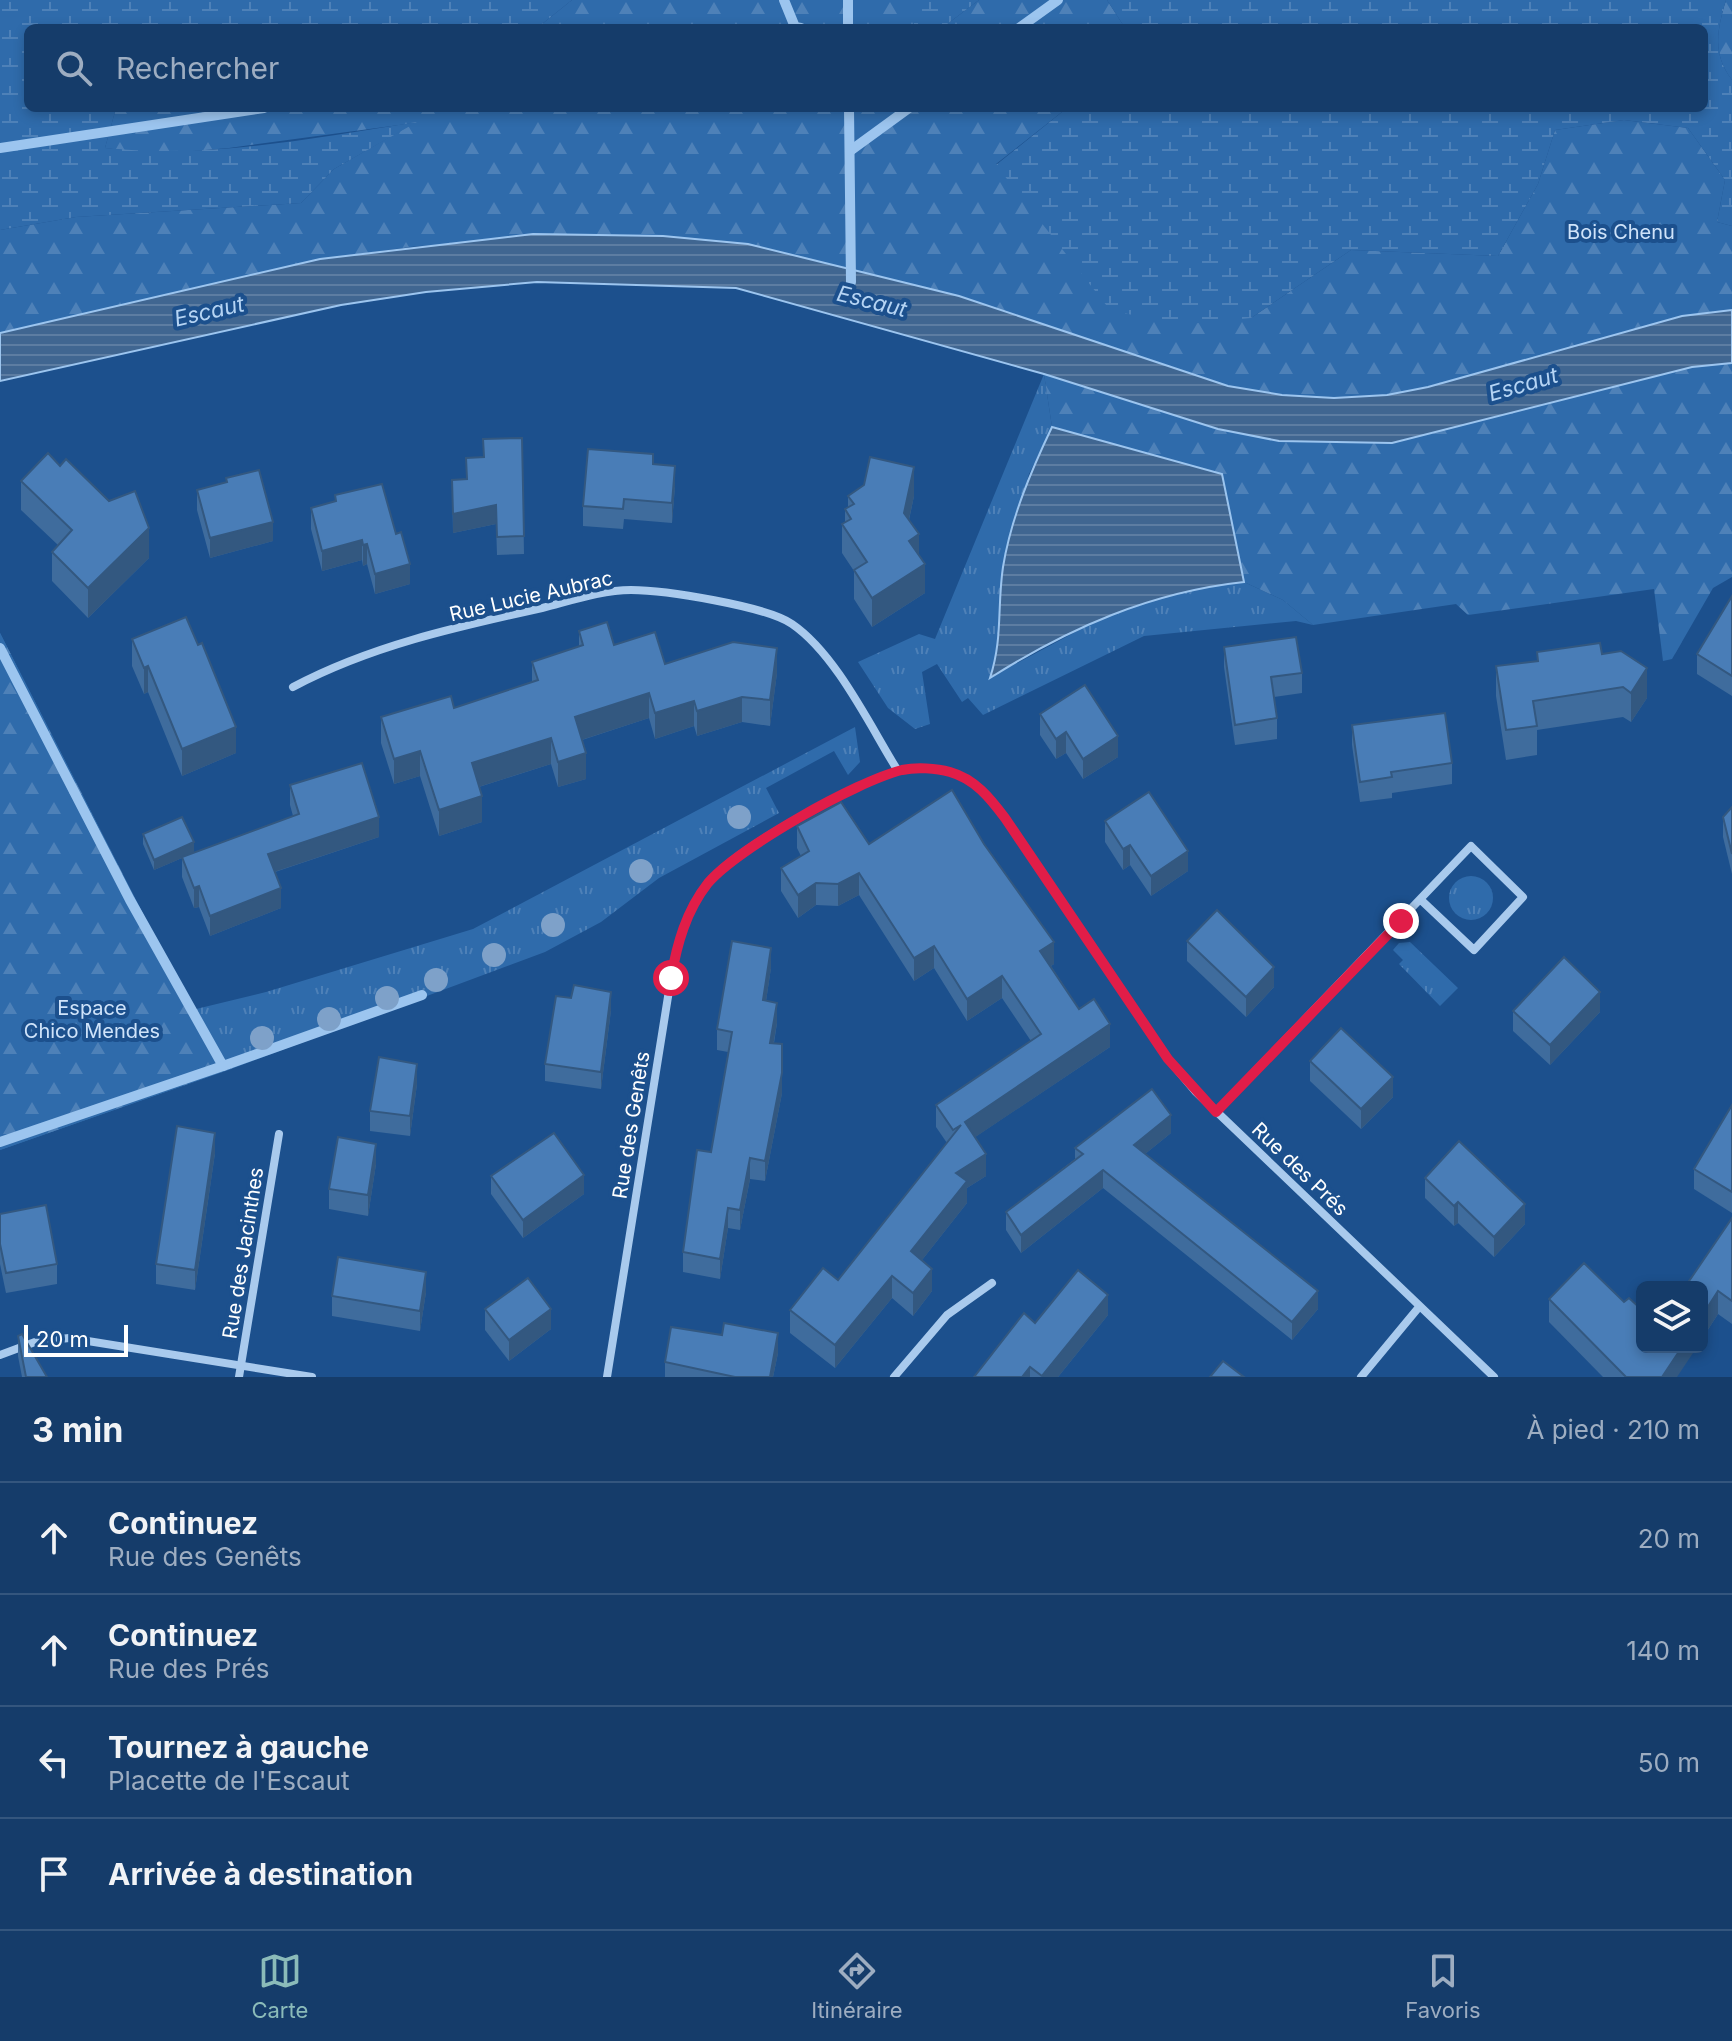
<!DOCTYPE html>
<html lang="fr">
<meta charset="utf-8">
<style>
:root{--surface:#153c6a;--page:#224772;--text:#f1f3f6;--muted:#9dadc1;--line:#34567e;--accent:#8bbbb9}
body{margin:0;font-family:Inter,sans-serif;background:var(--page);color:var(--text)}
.controls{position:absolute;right:24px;bottom:24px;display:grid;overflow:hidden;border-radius:12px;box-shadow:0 4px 12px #0003}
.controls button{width:72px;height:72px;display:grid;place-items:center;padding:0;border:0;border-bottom:2px solid var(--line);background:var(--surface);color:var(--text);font:40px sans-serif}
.scale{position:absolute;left:24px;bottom:20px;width:104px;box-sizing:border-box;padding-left:8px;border:4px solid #fff;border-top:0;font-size:22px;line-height:28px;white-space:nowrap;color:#fff;-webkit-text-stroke:6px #1c508d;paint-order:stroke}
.stop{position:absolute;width:24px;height:24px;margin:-18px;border:6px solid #e11d48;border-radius:50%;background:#fff}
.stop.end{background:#e11d48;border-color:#fff;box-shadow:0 2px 8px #0008}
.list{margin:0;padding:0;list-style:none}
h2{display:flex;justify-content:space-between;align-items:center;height:104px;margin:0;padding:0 32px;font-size:34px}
h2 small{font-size:26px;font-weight:400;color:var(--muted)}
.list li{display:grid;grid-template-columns:52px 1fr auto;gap:24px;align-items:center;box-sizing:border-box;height:112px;padding:0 32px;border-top:2px solid var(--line)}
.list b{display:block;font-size:30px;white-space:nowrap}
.list p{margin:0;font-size:26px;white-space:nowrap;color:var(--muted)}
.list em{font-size:26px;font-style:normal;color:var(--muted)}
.icon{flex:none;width:44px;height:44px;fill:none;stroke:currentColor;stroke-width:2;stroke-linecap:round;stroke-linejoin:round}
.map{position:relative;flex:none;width:1732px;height:1377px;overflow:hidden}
.search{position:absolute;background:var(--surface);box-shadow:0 4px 12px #0003;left:24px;right:24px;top:24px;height:88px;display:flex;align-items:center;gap:20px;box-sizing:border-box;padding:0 28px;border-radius:12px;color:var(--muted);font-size:30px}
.sheet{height:552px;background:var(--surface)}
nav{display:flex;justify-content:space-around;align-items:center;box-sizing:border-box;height:112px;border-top:2px solid var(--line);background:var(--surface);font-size:22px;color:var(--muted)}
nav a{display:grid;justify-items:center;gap:4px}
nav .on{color:var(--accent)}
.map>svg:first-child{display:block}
.grass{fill:url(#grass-tufts)}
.forest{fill:url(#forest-firs)}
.wetland{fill:url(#wetland-marsh)}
.water{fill:url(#water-rules);stroke:#9cc5ef;stroke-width:2}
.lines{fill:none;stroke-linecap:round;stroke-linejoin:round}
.stream{stroke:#9cc5ef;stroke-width:10}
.minor{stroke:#a9caed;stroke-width:8}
.tree{fill:#7ea1c9}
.wall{fill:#3f6c9d}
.shaded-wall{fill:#335880}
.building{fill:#497db7;stroke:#335880;stroke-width:2}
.route{stroke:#e11d48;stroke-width:10}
.labels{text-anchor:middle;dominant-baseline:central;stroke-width:8;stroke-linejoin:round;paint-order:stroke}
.park-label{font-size:20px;fill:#cfe3fa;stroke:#1c508d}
.street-label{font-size:20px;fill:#fff;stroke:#1c508d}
.water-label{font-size:22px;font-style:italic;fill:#b5d4f4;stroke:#1c508d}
</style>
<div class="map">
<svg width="1732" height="1377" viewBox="0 0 1732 1377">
<defs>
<pattern id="grass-tufts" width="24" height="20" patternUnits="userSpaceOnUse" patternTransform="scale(2)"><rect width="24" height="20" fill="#2f6bab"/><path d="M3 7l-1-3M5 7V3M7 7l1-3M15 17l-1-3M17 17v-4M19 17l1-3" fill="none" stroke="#4e81b8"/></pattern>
<pattern id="forest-firs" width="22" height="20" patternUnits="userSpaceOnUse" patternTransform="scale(2)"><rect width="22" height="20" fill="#2f6bab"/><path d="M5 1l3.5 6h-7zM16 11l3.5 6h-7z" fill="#4e81b8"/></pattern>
<pattern id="wetland-marsh" width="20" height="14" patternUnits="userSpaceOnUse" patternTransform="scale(2)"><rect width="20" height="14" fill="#2f6bab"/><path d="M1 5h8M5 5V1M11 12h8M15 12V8" fill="none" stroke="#4e81b8"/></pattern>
<pattern id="water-rules" width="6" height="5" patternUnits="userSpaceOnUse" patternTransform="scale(2)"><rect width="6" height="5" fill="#406691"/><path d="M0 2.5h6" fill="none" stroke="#5d7da2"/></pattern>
</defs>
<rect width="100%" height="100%" fill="#1c508d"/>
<g class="grass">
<path d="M 1044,374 L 1052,427 L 1029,474 L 1003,565 L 1000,647 L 991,677 L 1109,614 L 1200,587 L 1244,582 L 1283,600 L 1313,625 L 1296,621 L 1144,636 L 983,715 L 968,698 L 962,702 L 937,664 L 922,672 L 930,724 L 915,729 L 888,708 L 858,662 L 919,634 L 935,639 Z"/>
<path d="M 0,633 L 192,1010 L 266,992 L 473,929 L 855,727 L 860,762 L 848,775 L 834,751 L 766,788 L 779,813 L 659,878 L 601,922 L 545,952 L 231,1069 L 0,1150 Z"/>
<circle cx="1471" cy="898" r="22"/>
<path d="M 1410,942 L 1458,988 L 1440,1006 L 1399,964 L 1403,960 L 1393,950 L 1399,943 Z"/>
</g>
<g class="forest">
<path d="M 572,0 L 914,0 L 914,28 L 537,28 Z"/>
<path d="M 979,0 L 1107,0 L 1125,28 L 942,28 Z"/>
<path d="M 1726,0 L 1732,0 L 1732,80 C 1712,54 1717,30 1726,0 Z"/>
<path d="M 116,108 L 1067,108 L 996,164 L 1251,318 L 1351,250 L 1498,256 L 1538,184 L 1555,130 L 1624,120 L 1688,128 L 1725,180 L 1717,222 L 1732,226 L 1732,310 L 1682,316 L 1428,387 L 1387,395 L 1334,398 L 1282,395 L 1228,386 L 959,296 L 748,244 L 663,236 L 418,246 L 320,259 L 0,333 L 0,230 L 76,217 L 301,203 L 334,169 L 414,123 L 229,148 L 157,154 L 105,148 Z"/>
<path d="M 1732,363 L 1732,577 L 1713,588 L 1672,659 L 1663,661 L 1654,589 L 1468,615 L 1456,604 L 1313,625 L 1283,600 L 1244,582 L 1222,474 L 1052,427 L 1044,374 L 1218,429 L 1279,441 L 1392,443 L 1692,367 Z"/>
<path d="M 0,633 L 192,1010 L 231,1069 L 0,1150 Z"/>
</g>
<g class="wetland">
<path d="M 0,0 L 572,0 L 537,28 L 28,28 L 28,108 L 116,108 L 105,148 C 209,159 314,138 417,122 L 334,169 L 301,203 L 76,217 L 0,230 Z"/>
<path d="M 914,0 L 979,0 L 942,28 L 914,28 Z"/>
<path d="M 1107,0 L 1726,0 C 1717,30 1712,54 1732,80 L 1732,226 L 1717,222 L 1725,180 L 1688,128 L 1624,120 L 1555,130 L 1538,184 L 1498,256 L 1351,250 L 1251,318 L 1178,325 L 1110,310 L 996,165 L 1067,108 L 1704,108 L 1704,28 L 1125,28 Z"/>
</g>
<g class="water">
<path d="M 533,234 L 663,236 L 748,244 L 959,296 L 1228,386 L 1282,395 L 1334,398 L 1387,395 L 1428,387 L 1682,316 L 1732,310 L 1732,363 L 1692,367 L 1392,443 L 1279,441 L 1218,429 L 1044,374 L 736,288 L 537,282 L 426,292 L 341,305 L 0,381 L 0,333 L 320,259 Z"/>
<path d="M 1052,427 L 1222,474 L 1244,582 C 1151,592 1069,628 990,678 C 1003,638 997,607 1003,567 C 1011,518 1031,471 1052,427 Z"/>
</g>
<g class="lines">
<g class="stream">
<path d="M 784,0 L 795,27 L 801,28"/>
<path d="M 848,0 L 848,28"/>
<path d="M 1019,28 L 1058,0"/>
<path d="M 849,108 L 851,282"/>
<path d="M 0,148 L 264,108"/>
<path d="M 850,151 L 909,108"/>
<path d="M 0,648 L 130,900 L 223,1066 L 422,995"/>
<path d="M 0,1142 L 223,1066"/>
</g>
<g class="minor">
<path d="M 293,687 C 370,646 456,627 542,608 C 570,601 602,590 631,590 C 664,590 766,606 792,624 C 836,654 870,726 898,771"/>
<path d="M 1216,1112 L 1471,846 L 1523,897 L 1474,950 L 1421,900"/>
<path d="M 0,1355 L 35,1342 L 69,1338 L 312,1377"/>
<path d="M 239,1377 L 279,1134"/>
<path d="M 607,1377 L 671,978 C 677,944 686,911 708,883 C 738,847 856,782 902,770 C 916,767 936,768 950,772 C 975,779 990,798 1005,818 L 1168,1059 L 1195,1091 L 1494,1377"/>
<path d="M 894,1377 L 947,1315 L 992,1283"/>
<path d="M 1361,1377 L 1419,1307"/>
</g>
</g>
<g class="tree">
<circle cx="739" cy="817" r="12"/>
<circle cx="641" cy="871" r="12"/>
<circle cx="553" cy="925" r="12"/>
<circle cx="494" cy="955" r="12"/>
<circle cx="436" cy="980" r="12"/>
<circle cx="387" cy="998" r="12"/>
<circle cx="329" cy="1019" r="12"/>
<circle cx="262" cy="1038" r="12"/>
</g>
<g class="wall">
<path d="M 522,438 L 524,554 L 497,555 L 496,524 L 453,533 L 452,480 L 467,479 L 466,458 L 483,457 L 483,439 Z"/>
<path d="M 653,464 L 675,486 L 672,523 L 624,519 L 623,529 L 583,526 L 583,506 Z"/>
<path d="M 60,466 L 149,558 L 88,618 L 52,581 L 52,552 L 58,545 L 21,510 L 21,481 Z"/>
<path d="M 226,478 L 273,541 L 210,558 L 197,510 L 197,490 L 226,482 Z"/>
<path d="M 335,495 L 410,584 L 375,594 L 367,564 L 363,566 L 362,560 L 322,571 L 311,529 L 311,508 L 335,501 Z"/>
<path d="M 848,496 L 914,496 L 909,520 L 919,556 L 925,593 L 872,627 L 854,599 L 854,571 L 842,553 L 842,524 L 845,522 L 845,509 L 848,507 Z"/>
<path d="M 1732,596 L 1732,696 L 1697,674 L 1697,654 Z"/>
<path d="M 579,631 L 665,664 L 777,673 L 770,726 L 742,722 L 697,736 L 694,726 L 655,739 L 649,718 L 582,740 L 586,779 L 558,787 L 551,764 L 479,787 L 482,822 L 439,836 L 420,776 L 394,784 L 381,743 L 381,717 L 454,708 L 532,682 L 532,662 L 579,646 Z"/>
<path d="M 132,639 L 198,645 L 236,753 L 182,776 L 148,692 L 144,694 L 132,666 Z"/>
<path d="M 1224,647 L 1302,673 L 1302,693 L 1274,697 L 1277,718 L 1277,739 L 1235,745 L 1224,667 Z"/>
<path d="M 1537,652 L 1602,654 L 1647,698 L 1631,722 L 1623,717 L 1537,730 L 1537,755 L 1506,760 L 1496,696 L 1496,666 L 1537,661 Z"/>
<path d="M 1040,714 L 1118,757 L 1083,779 L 1066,753 L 1056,759 L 1040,735 Z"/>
<path d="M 1352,725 L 1452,763 L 1452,784 L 1392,793 L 1392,798 L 1360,802 L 1352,745 Z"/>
<path d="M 290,785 L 379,837 L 275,872 L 281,908 L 210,936 L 199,907 L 194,908 L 182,877 L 182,858 L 154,870 L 143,844 L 143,834 L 194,853 L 293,816 L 290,805 Z"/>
<path d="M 1732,807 L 1732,874 L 1723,837 L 1723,817 Z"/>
<path d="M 1105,821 L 1188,871 L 1151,896 L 1130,865 L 1123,870 L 1105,842 Z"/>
<path d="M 797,826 L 869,844 L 1054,964 L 1051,966 L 1079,1009 L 1110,1047 L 975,1137 L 986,1176 L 967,1188 L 967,1203 L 922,1260 L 932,1291 L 913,1316 L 892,1298 L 835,1368 L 790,1333 L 790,1310 L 838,1280 L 947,1143 L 936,1127 L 936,1105 L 1031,1041 L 1002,998 L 967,1021 L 934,968 L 914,981 L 859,895 L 838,906 L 816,905 L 798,918 L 781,891 L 781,868 L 801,856 L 797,848 Z"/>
<path d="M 1187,941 L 1274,987 L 1246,1017 L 1187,961 Z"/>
<path d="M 771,968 L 766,1001 L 777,1023 L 774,1043 L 782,1093 L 765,1181 L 750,1179 L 740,1230 L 728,1228 L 720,1279 L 683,1272 L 683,1252 L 711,1152 L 728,1052 L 717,1050 L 717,1029 Z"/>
<path d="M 611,1010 L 601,1089 L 545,1081 L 545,1064 Z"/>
<path d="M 1513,1011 L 1600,1012 L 1550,1065 L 1513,1031 Z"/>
<path d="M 1310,1061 L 1393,1097 L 1361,1129 L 1310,1081 Z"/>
<path d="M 417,1084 L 410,1136 L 370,1131 L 370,1111 Z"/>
<path d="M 1732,1105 L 1732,1213 L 1694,1189 L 1694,1169 Z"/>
<path d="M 1171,1133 L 1145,1154 L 1318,1309 L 1292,1340 L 1103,1188 L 1021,1253 L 1006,1230 L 1006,1212 L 1075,1159 L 1075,1148 Z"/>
<path d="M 215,1153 L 195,1290 L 156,1284 L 156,1264 Z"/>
<path d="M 376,1164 L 368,1216 L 329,1209 L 329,1189 Z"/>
<path d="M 491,1176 L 584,1194 L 523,1238 L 491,1194 Z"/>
<path d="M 1425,1178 L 1525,1224 L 1494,1257 L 1458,1223 L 1454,1226 L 1425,1198 Z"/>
<path d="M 0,1214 L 57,1264 L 57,1284 L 6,1293 L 0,1264 Z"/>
<path d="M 1732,1218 L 1732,1324 L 1718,1314 L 1702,1339 Z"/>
<path d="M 426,1292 L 420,1331 L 332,1316 L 332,1296 Z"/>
<path d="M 1549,1299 L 1624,1302 L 1677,1377 L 1603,1377 L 1549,1322 Z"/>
<path d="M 485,1309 L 551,1329 L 509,1361 L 485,1330 Z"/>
<path d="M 1108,1315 L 1058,1377 L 974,1377 L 1035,1323 Z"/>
<path d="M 18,1336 L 47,1377 L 22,1377 L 18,1356 Z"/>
<path d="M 778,1353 L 773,1377 L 665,1377 L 665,1362 Z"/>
</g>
<g class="shaded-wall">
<path d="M 675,466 L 675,486 L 672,523 L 672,503 Z"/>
<path d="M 914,467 L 914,496 L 904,542 L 904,513 Z"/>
<path d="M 496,505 L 496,524 L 453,533 L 453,514 Z"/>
<path d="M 273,522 L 273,541 L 210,558 L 210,538 Z"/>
<path d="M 149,528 L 149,558 L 88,618 L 88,588 Z"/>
<path d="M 919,534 L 919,563 L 909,541 Z"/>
<path d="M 362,540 L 362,560 L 322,571 L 322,551 Z"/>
<path d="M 367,544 L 367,564 L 363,566 L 363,545 Z"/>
<path d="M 410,564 L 410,584 L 375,594 L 375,574 Z"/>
<path d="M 925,564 L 925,593 L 872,627 L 872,598 Z"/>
<path d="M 777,648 L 777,673 L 770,726 L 770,700 Z"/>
<path d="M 148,666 L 148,692 L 144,694 L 144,668 Z"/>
<path d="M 1647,668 L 1647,698 L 1631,722 L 1631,693 Z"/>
<path d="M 649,693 L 649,718 L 575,742 L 575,717 Z"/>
<path d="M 742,697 L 742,722 L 697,736 L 697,711 Z"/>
<path d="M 694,701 L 694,726 L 655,739 L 655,713 Z"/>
<path d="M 236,727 L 236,753 L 182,776 L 182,749 Z"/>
<path d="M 1066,732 L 1066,753 L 1056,759 L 1056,739 Z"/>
<path d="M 1118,736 L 1118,757 L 1083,779 L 1083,759 Z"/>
<path d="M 551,738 L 551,764 L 472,789 L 472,763 Z"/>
<path d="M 420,751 L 420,776 L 394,784 L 394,759 Z"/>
<path d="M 586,753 L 586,779 L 558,787 L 558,762 Z"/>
<path d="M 482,796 L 482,822 L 439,836 L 439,810 Z"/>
<path d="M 379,817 L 379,837 L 268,874 L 268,854 Z"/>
<path d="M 194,842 L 194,853 L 154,870 L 154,860 Z"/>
<path d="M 1130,845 L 1130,865 L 1123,870 L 1123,849 Z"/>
<path d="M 1188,851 L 1188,871 L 1151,896 L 1151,876 Z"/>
<path d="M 859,873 L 859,895 L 838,906 L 838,884 Z"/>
<path d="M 816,883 L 816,905 L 798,918 L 798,895 Z"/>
<path d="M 199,886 L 199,907 L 194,908 L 194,888 Z"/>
<path d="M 281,888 L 281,908 L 210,936 L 210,916 Z"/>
<path d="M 1054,942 L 1054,964 L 1040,973 L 1040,951 Z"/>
<path d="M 934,946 L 934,968 L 914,981 L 914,958 Z"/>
<path d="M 771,948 L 771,968 L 763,1021 L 763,1000 Z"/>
<path d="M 1274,967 L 1274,987 L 1246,1017 L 1246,997 Z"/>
<path d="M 1002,976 L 1002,998 L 967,1021 L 967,999 Z"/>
<path d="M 611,992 L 611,1010 L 601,1089 L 601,1072 Z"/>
<path d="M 1600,992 L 1600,1012 L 1550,1065 L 1550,1045 Z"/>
<path d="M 777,1003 L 777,1023 L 770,1063 L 770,1043 Z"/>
<path d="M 1110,1024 L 1110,1047 L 965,1144 L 965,1122 Z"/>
<path d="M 417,1064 L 417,1084 L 410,1136 L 410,1116 Z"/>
<path d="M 782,1073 L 782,1093 L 765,1181 L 765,1161 Z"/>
<path d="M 1393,1077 L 1393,1097 L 1361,1129 L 1361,1109 Z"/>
<path d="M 1171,1115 L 1171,1133 L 1134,1163 L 1134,1145 Z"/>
<path d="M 215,1133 L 215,1153 L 195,1290 L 195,1270 Z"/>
<path d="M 376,1144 L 376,1164 L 368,1216 L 368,1195 Z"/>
<path d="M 986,1154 L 986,1176 L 967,1188 L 967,1203 L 911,1274 L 911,1251 L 956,1173 Z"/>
<path d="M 750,1158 L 750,1179 L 740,1230 L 740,1210 Z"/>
<path d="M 1103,1170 L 1103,1188 L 1021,1253 L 1021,1235 Z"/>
<path d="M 584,1175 L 584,1194 L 523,1238 L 523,1220 Z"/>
<path d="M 1458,1202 L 1458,1223 L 1454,1226 L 1454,1206 Z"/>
<path d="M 1525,1204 L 1525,1224 L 1494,1257 L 1494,1237 Z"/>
<path d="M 728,1208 L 728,1228 L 720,1279 L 720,1259 Z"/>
<path d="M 932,1269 L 932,1291 L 913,1316 L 913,1293 Z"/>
<path d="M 426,1272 L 426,1292 L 420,1331 L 420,1311 Z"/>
<path d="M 892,1276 L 892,1298 L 835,1368 L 835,1345 Z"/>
<path d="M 1318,1291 L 1318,1309 L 1292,1340 L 1292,1322 Z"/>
<path d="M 1718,1291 L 1718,1314 L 1702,1339 L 1702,1316 Z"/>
<path d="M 1108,1295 L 1108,1315 L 1058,1377 L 1042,1377 Z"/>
<path d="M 551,1309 L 551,1329 L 509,1361 L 509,1340 Z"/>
<path d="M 778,1333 L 778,1353 L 773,1377 L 770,1377 Z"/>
<path d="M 1682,1347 L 1697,1347 L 1677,1377 L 1662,1377 Z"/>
<path d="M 1030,1367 L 1030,1377 L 1022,1377 Z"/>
</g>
<g class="building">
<path d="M 522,438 L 524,536 L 497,537 L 496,505 L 453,514 L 452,480 L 467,479 L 466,458 L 484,457 L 483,439 Z"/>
<path d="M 588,449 L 653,454 L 653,464 L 675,466 L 672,503 L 624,499 L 623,509 L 583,506 Z"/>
<path d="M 48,453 L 60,466 L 66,459 L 109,501 L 135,491 L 149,528 L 88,588 L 52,552 L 72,530 L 21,481 Z"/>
<path d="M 870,457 L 914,467 L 904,513 L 919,534 L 909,541 L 925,564 L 872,598 L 854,570 L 867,562 L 842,524 L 851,519 L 845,509 L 854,504 L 848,496 L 864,485 Z"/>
<path d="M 259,470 L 273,522 L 210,538 L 197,490 L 227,482 L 226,478 Z"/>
<path d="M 382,484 L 396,534 L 401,532 L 410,564 L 375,574 L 367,544 L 363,545 L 362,540 L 322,551 L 311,508 L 336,501 L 335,495 Z"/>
<path d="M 1732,596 L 1732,676 L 1697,654 Z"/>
<path d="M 186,617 L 198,645 L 202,643 L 236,727 L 182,749 L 148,666 L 144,668 L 132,639 Z"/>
<path d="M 607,622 L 614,645 L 655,632 L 665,664 L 733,642 L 777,648 L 770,700 L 742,697 L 697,711 L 694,701 L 655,713 L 649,693 L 575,717 L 586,753 L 558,762 L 551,738 L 472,763 L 482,796 L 439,810 L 420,751 L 394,759 L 381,717 L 451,696 L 454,708 L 538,680 L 532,662 L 583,645 L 579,631 Z"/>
<path d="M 1296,637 L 1302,673 L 1271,677 L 1277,718 L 1235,725 L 1224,647 Z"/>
<path d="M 1600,643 L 1602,654 L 1621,651 L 1647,668 L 1631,693 L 1623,687 L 1533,701 L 1537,726 L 1506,730 L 1496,666 L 1538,661 L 1537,652 Z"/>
<path d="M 1085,685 L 1118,736 L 1083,759 L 1066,732 L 1056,739 L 1040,714 Z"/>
<path d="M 1445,713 L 1452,763 L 1391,772 L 1392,777 L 1360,782 L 1352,725 Z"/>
<path d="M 362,763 L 379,817 L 268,854 L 281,888 L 210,916 L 199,886 L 194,888 L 182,857 L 299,814 L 290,785 Z"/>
<path d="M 952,790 L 984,844 L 1054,942 L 1040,951 L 1079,1009 L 1094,999 L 1110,1024 L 965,1122 L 986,1154 L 956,1173 L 967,1181 L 911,1251 L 932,1269 L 913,1293 L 892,1276 L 835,1345 L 790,1310 L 823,1268 L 838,1280 L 961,1125 L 953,1130 L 936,1105 L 1041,1034 L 1002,976 L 967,999 L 934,946 L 914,958 L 859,873 L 838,884 L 816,883 L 798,895 L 781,868 L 809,851 L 797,826 L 841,802 L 869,844 Z"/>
<path d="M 1149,792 L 1188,851 L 1151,876 L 1130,845 L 1123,849 L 1105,821 Z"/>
<path d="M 1732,807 L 1732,854 L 1723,817 Z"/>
<path d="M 182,817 L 194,842 L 154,860 L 143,834 Z"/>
<path d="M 1217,910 L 1274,967 L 1246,997 L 1187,941 Z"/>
<path d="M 732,941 L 771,948 L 763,1000 L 777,1003 L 770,1043 L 782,1044 L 782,1073 L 765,1161 L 750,1158 L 740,1210 L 728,1208 L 720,1259 L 683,1252 L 697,1150 L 711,1152 L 732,1032 L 717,1029 Z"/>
<path d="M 1564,957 L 1600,992 L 1550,1045 L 1513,1011 Z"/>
<path d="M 574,985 L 611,992 L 601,1072 L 545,1064 L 556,996 L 571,998 Z"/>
<path d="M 1341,1028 L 1393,1077 L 1361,1109 L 1310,1061 Z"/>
<path d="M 379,1057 L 417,1064 L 410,1116 L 370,1111 Z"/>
<path d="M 1152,1089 L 1171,1115 L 1134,1145 L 1318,1291 L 1292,1322 L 1103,1170 L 1021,1235 L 1006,1212 L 1083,1154 L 1075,1148 Z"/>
<path d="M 1732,1105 L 1732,1192 L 1694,1169 Z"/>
<path d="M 177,1126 L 215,1133 L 195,1270 L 156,1264 Z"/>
<path d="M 554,1133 L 584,1175 L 523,1220 L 491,1176 Z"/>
<path d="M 338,1137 L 376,1144 L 368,1195 L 329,1189 Z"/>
<path d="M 1459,1141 L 1525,1204 L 1494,1237 L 1458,1202 L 1454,1206 L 1425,1178 Z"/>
<path d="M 46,1205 L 57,1264 L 6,1273 L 0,1244 L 0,1214 Z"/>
<path d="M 1732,1218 L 1732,1301 L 1718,1291 L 1702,1316 L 1702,1287 L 1685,1287 Z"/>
<path d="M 338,1257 L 426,1272 L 420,1311 L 332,1296 Z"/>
<path d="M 1584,1263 L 1624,1302 L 1629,1298 L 1642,1310 L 1642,1347 L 1682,1347 L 1662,1377 L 1626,1377 L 1549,1299 Z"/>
<path d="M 1078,1270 L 1108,1295 L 1042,1376 L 1030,1367 L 1022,1377 L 974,1377 L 1024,1313 L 1035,1323 Z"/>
<path d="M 528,1278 L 551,1309 L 509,1340 L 485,1309 Z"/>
<path d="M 724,1323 L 778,1333 L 770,1377 L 735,1377 L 665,1362 L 671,1327 L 722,1335 Z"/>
<path d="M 22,1334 L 47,1377 L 26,1377 L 18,1336 Z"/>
<path d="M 1223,1361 L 1244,1377 L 1210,1377 Z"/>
</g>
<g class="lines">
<path class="route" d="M 671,978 C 677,944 686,911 708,883 C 738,848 857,781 902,770 C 916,767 936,768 950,772 C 975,779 990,798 1005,818 L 1168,1059 L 1216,1112 L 1401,921"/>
</g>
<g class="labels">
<g class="park-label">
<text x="1621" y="232">Bois Chenu</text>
<text x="92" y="1008">Espace<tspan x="92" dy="23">Chico Mendes</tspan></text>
</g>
<g class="street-label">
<text transform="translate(531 596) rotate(-13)">Rue Lucie Aubrac</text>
<text transform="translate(631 1125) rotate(-81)">Rue des Genêts</text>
<text transform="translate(1300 1169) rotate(44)">Rue des Prés</text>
<text transform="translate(243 1253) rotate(-81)">Rue des Jacinthes</text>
</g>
<g class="water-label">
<text transform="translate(872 301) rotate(14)">Escaut</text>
<text transform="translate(209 311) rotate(-13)">Escaut</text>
<text transform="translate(1523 384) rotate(-16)">Escaut</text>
</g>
</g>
</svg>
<div class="controls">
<button><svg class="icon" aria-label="layers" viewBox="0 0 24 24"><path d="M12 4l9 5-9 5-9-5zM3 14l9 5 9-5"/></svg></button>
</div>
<div class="scale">20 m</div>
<div class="stop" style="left:671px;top:978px"></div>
<div class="stop end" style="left:1401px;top:921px"></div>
<div class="search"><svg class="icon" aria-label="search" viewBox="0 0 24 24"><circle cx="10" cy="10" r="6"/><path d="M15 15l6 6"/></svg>Rechercher</div>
</div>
<section class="sheet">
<h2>3 min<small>À pied · 210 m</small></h2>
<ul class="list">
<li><svg class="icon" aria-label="ahead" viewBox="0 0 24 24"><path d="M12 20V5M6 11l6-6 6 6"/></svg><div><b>Continuez</b><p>Rue des Genêts</p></div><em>20 m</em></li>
<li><svg class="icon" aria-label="ahead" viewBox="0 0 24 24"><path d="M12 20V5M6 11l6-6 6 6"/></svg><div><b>Continuez</b><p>Rue des Prés</p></div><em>140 m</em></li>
<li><svg class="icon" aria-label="left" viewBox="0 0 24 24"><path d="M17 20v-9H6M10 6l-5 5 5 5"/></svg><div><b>Tournez à gauche</b><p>Placette de l'Escaut</p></div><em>50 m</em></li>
<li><svg class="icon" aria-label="arrive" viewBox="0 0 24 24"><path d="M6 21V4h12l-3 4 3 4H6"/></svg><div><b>Arrivée à destination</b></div></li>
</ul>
</section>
<nav>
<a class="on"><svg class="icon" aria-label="map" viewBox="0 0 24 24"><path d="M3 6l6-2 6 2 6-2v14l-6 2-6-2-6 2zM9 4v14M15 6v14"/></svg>Carte</a>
<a><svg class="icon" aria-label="directions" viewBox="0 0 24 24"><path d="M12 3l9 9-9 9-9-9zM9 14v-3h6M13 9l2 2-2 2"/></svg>Itinéraire</a>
<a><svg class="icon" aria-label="saved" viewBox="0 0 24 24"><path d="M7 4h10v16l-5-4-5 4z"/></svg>Favoris</a>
</nav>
